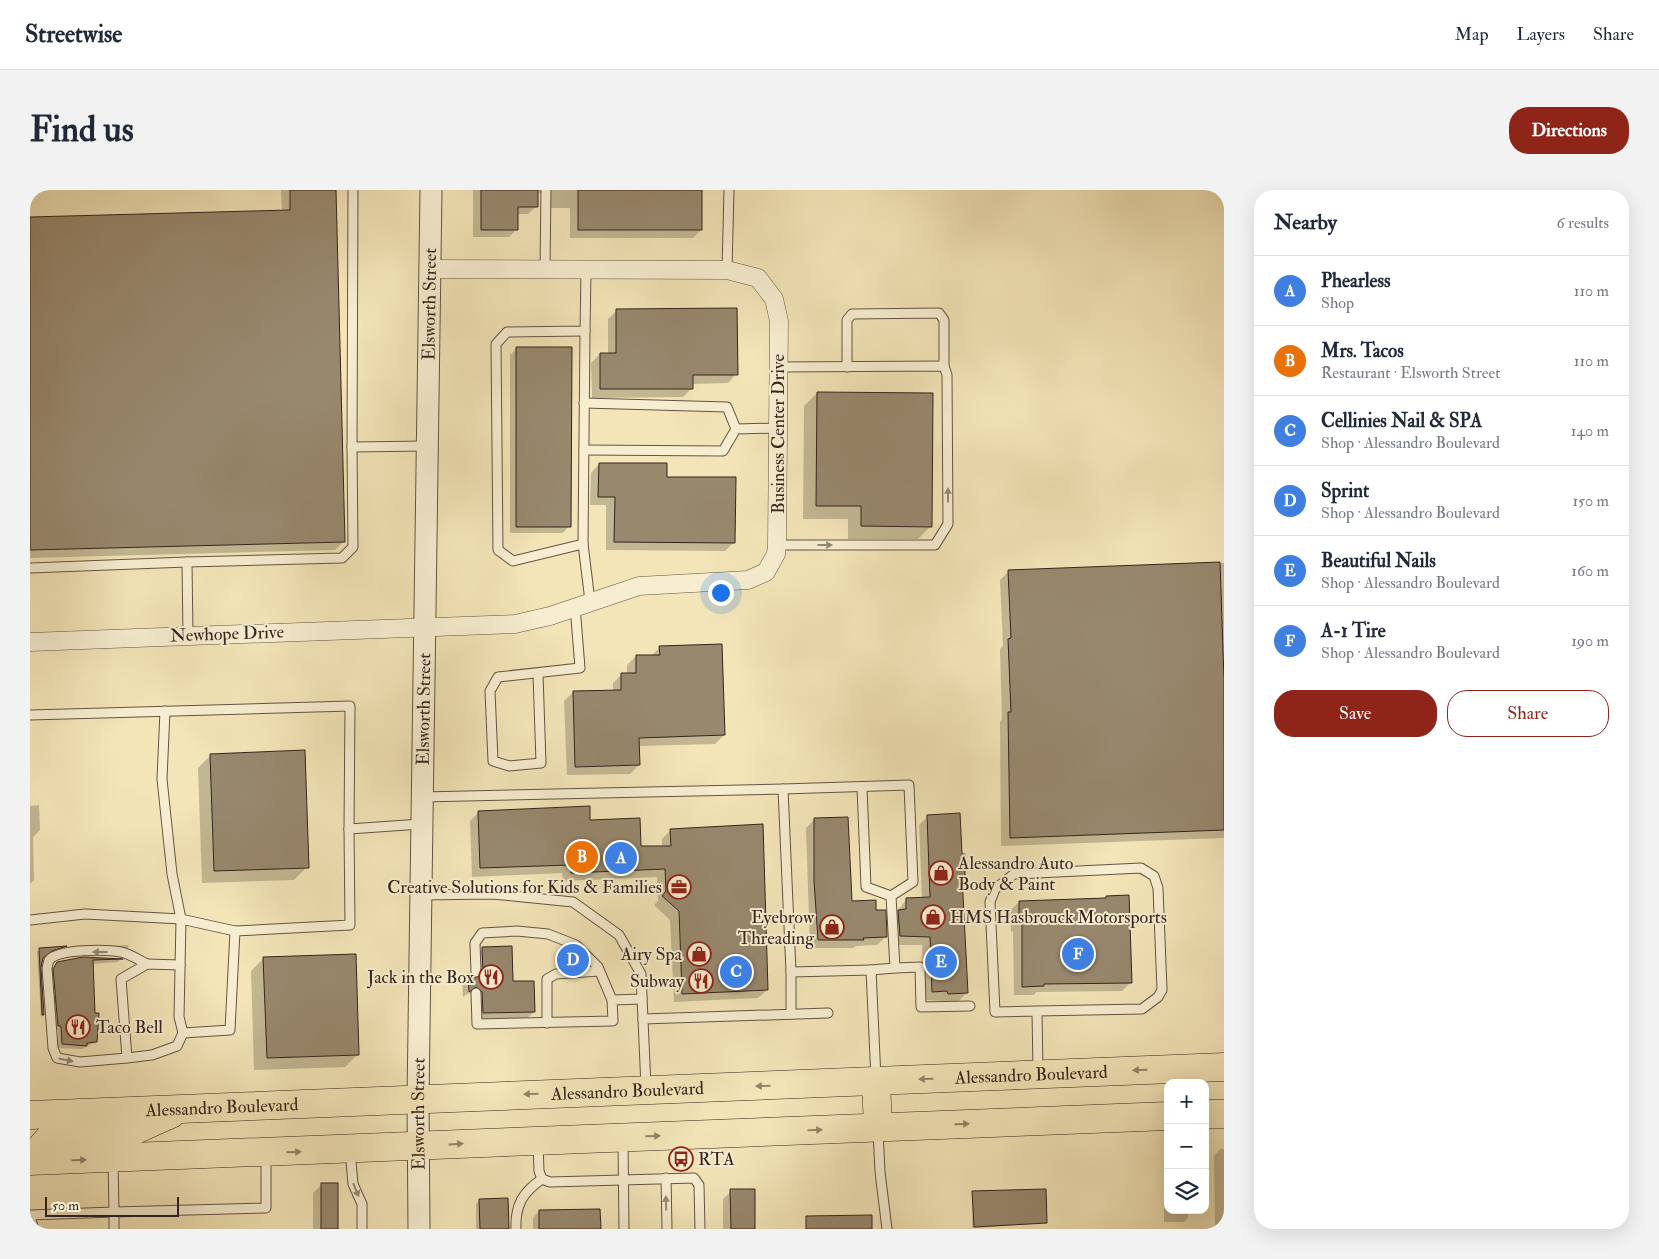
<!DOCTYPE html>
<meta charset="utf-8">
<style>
:root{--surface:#fff;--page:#f2f2f3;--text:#1f2937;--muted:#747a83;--line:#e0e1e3;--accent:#8f2418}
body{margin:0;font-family:"IM FELL Double Pica",serif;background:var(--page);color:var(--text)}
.controls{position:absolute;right:15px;bottom:15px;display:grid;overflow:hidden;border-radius:10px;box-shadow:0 5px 20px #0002}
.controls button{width:45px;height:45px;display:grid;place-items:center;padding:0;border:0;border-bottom:1px solid var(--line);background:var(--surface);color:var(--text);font:25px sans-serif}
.scale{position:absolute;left:15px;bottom:12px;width:134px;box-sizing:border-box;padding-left:5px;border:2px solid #35241d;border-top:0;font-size:14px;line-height:18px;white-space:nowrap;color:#35241d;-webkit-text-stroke:4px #f7eed1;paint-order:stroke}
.you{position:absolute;left:690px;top:402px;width:18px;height:18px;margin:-12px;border:4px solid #fff;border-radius:50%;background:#1a73e8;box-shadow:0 0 0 8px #1a73e833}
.badge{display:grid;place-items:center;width:32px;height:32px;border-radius:50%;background:var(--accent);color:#fff;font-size:16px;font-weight:700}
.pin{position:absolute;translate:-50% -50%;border:2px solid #fff;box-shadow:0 1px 5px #0006}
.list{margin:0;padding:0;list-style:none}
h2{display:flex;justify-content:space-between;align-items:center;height:65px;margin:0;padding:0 20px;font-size:21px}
h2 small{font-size:16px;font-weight:400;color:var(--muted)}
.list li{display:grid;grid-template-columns:32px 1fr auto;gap:15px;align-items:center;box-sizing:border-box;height:70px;padding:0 20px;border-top:1px solid var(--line)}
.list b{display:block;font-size:19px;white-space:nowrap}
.list p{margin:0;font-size:16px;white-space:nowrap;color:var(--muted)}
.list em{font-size:16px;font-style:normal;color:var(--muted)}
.actions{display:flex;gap:10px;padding:15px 20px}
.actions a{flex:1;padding:11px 0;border:1px solid var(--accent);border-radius:20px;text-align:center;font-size:18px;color:var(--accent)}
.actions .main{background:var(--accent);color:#fff}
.icon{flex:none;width:28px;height:28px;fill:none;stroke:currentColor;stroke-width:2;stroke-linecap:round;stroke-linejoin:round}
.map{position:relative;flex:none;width:1194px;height:1039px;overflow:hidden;border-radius:20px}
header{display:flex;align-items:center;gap:30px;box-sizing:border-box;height:70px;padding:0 25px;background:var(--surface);border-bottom:1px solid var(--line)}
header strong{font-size:24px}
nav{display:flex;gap:28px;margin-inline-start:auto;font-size:18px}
.intro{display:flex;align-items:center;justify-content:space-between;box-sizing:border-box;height:120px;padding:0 30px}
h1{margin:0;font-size:35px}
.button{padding:12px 22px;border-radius:20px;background:var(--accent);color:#fff;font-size:18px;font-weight:700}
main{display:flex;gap:30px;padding:0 30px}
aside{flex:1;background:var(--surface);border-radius:20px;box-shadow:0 5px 20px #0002}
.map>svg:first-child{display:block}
.shadow{fill:#0003}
.building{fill:#98886e;stroke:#35241d}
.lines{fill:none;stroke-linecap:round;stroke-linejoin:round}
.service-casing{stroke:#645444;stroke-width:11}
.minor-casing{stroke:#645444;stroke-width:19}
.tertiary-casing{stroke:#645444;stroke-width:23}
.primary-casing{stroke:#35241d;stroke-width:29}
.service{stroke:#f7eed1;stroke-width:9}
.minor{stroke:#f7eed1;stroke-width:18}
.tertiary{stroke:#f7eed1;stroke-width:21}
.primary{stroke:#f3e5b8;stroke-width:28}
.oneway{fill:#968977}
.oneway2{fill:#94846a}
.labels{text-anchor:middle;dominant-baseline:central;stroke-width:4;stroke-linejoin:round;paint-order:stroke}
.street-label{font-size:18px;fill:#35241d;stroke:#f7eed1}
.poi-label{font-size:18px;fill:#35241d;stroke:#f7eed1;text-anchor:end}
</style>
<header>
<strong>Streetwise</strong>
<nav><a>Map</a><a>Layers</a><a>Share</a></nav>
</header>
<div class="intro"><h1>Find us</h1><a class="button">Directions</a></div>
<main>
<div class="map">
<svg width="1194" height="1039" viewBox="0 0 1194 1039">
<rect width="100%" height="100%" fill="#f3e5b8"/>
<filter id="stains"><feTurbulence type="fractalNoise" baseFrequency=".004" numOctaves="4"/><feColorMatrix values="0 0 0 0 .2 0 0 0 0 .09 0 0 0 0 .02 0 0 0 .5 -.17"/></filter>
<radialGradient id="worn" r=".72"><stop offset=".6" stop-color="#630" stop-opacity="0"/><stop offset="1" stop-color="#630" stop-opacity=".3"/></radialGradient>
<g class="shadow">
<path d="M 251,0 L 305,0 L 314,351 L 305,360 L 0,368 L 0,28 L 252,22 Z"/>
<path d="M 443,0 L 671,0 L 671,40 L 663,48 L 540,48 L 540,18 L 514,18 L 514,6 L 508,2 L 507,16 L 498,24 L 487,24 L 487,39 L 479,47 L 443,47 Z"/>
<path d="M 587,120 L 706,184 L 698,193 L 662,194 L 662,198 L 653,207 L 562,208 L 561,173 L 570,164 L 578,164 L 578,129 Z"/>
<path d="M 487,158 L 539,336 L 533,343 L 480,343 L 480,165 Z"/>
<path d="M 787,203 L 901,336 L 888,349 L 818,349 L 818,329 L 773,329 L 774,216 Z"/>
<path d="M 569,274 L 635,288 L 704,352 L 695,361 L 576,360 L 576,315 L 560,315 L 561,283 Z"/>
<path d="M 1194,373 L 1194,648 L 971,656 L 970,532 L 972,529 L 970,459 L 973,456 L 970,390 L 979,381 Z"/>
<path d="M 630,457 L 694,545 L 685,554 L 608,556 L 609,575 L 600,584 L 537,585 L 534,511 L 543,502 L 583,501 L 583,493 L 592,484 L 597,484 L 597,475 L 606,466 L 621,466 Z"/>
<path d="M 181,565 L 277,677 L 264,690 L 172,693 L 168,578 Z"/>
<path d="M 9,615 L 10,640 L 3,647 L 4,690 L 0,694 L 0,616 Z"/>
<path d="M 449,622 L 559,631 L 610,657 L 632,657 L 632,649 L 641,640 L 737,800 L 728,808 L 644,812 L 640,730 L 624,715 L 628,711 L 627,687 L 533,691 L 532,683 L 442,687 L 440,631 Z"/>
<path d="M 898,626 L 930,665 L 934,685 L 931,688 L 936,803 L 928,812 L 894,810 L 892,755 L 861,755 L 860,730 L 876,710 L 892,709 L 889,635 Z"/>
<path d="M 784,630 L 820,712 L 845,721 L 856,746 L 847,755 L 826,756 L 823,758 L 780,758 L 776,638 Z"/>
<path d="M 989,712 L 1101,792 L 1092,801 L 1006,802 L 1004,805 L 984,805 L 983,741 L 981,742 L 980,721 Z"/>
<path d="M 99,755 L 97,760 L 79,756 L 80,756 Z"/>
<path d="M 33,758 L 19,762 L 12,768 L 10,778 L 13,825 L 11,827 L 7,761 Z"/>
<path d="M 453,758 L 504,822 L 497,828 L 447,829 L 446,809 L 439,803 L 433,807 L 432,791 L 438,785 L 447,789 L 446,765 Z"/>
<path d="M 53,768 L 90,770 L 88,772 L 62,774 L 65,852 L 52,859 L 28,858 L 28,840 L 24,840 L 21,779 L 34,771 Z"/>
<path d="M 234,768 L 328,864 L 315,877 L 224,880 L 221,781 Z"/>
<path d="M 1190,959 L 1194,959 L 1194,1039 L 1185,1039 L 1184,966 Z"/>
<path d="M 292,994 L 307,1039 L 283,1039 L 283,1003 Z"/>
<path d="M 1138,996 L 1138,1020 L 1158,1020 L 1158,1028 L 1154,1032 L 1134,1032 L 1134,1000 Z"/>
<path d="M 701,1001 L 724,1039 L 693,1039 L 693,1009 Z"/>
<path d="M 943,1002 L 1016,1033 L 942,1038 Z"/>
<path d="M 450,1010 L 477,1039 L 446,1039 L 446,1014 Z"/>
<path d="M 509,1021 L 569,1039 L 503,1039 L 503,1028 Z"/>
</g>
<g class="building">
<path d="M 260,0 L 306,0 L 315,352 L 0,360 L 0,27 L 260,20 Z"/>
<path d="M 451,0 L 508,0 L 508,17 L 488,17 L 488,40 L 451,40 Z"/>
<rect x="548" y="0" width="124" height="40"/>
<path d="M 707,118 L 708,185 L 663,185 L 663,199 L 570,199 L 570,163 L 586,163 L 586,119 Z"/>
<path d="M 486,157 L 542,157 L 541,337 L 486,337 Z"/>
<path d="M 787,202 L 903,203 L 902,337 L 831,336 L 831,316 L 786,316 Z"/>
<path d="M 569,273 L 637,273 L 637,287 L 706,287 L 705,353 L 584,352 L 585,307 L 568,307 Z"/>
<path d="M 1190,372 L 1194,490 L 1194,640 L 980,648 L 978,522 L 981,522 L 978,449 L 981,448 L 978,380 Z"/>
<path d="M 692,454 L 695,545 L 609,548 L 610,575 L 545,577 L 543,501 L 591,500 L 591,483 L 606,483 L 606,465 L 630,465 L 629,456 Z"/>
<path d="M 275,560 L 279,678 L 184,681 L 180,564 Z"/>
<path d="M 560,616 L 560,630 L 610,628 L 611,656 L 641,656 L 640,639 L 733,634 L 738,800 L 652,804 L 649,721 L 632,706 L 636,701 L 635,679 L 541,683 L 541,675 L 450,678 L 448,621 Z"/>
<path d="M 930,623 L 932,664 L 935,664 L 935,686 L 932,686 L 938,803 L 918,804 L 917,801 L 902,802 L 900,747 L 870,746 L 868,720 L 876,719 L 876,708 L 900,707 L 897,625 Z"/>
<path d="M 818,627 L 822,711 L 846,710 L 846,720 L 856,720 L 857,747 L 833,748 L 834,750 L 788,750 L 784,691 L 784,628 Z"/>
<path d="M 1099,705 L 1102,793 L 1014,794 L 1014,796 L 992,797 L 992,733 L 989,733 L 989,711 L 1076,708 L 1076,706 Z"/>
<path d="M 37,756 L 22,761 L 13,768 L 11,778 L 14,825 L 12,825 L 9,758 Z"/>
<path d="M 482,756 L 483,791 L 504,791 L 505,822 L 453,823 L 452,802 L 446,797 L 439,802 L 438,783 L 446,788 L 453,783 L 452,757 Z"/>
<path d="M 326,764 L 329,865 L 237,868 L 233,767 Z"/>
<path d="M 53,767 L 93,769 L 63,770 L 65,823 L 69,823 L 67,852 L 57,853 L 57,856 L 32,854 L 31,836 L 28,836 L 23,779 L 27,772 Z"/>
<rect x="291" y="993" width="17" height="46"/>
<path d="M 700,999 L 725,999 L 725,1039 L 701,1039 Z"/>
<path d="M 1016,999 L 1017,1033 L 944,1037 L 942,1001 Z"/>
<path d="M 478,1008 L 479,1039 L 450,1039 L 449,1009 Z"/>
<path d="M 570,1019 L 571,1039 L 509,1039 L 509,1020 Z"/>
<path d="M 842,1025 L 842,1039 L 776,1039 L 776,1026 Z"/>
</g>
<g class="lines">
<g class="service-casing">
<g id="service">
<path d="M 323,0 L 322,257 L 397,256"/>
<path d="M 515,79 L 516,0"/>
<path d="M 556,80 L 555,141 L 477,142 L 466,154 L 468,360 L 483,371 L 553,354 L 560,411"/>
<path d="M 697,80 L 699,0"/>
<path d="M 817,177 L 817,130 L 822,124 L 909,123 L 914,130 L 914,176"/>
<path d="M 554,213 L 697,217 L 706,239"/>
<path d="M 554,260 L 693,261 L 706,239 L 748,238"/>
<path d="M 553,354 L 555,141"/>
<path d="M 747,355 L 905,355 L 918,334 L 917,185 L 914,176 L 749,177"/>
<path d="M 0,378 L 157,372"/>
<path d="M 158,446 L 157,372 L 312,368 L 323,357 L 322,257"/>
<path d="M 508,484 L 511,573 L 479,576 L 463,571 L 460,501 L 468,487 L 550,478 L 545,416"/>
<path d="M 135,521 L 132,589 L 142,684 L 151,729 L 149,827 L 153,843 L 200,840 L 205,741"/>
<path d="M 0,525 L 320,516 L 319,639"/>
<path d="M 832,597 L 836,697 L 861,706"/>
<path d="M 753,599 L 879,595 L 883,692 L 861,706 L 865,778 L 841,780"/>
<path d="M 392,607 L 753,599 L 761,782 L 841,780 L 846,889"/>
<path d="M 391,705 L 462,704 L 543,712 L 589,745 L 611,784 L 616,897"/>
<path d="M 0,730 L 55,724 L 151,729 L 205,741 L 320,735 L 319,639 L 391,634"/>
<path d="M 150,775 L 117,774 L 91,789 L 97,868 L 122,865 L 147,856 L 153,843"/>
<path d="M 865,778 L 890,777 L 891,817 L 940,816"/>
<path d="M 446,782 L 445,753 L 452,743 L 487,741 L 518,744 L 546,755 L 568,777 L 582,810"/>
<path d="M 761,782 L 761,824"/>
<path d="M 446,803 L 447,834 L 583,831 L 582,810 L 612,809"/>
<path d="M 1007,821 L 1112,819 L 1128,807 L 1132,800 L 1128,698 L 1124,686 L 1111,678 L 984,684 L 965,699 L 960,712 L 965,822 L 1007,821 L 1008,882"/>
<path d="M 613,829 L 798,823"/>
<path d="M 517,833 L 517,789 L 526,784 L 569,781"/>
<path d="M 97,868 L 50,872 L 27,868 L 23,858 L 17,778 L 19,770 C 28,759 76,759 91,762 C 100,764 109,770 117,774"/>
<path d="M 848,940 L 850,982 L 857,1039"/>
<path d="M 593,950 L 594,1039"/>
<path d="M 508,953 L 509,981 L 512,989 L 520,992 L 664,988 L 669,995 L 670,1039"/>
<path d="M 320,960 L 323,994 L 332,1014 L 332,1039"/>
<path d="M 636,988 L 637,1039"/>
<path d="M 0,1025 L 84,1022 L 83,971"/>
<path d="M 0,1027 L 4,1039"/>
<path d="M 84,1039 L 84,1022 L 236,1018 L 236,965"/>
<path d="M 486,1039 C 485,1015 493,1002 512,989"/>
</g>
</g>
<g class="minor-casing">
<path id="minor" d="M 0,452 L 485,434 L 520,426 L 609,396 L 718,390 L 736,382 L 746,364 L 747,355 L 749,131 L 744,109 L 728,88 L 697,80 L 402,79"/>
</g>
<g class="tertiary-casing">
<g id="tertiary">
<path id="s1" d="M 389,1039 L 388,909 L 401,0"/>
</g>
</g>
<g class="primary-casing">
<g id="primary">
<path d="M 846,891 L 848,938"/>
<path d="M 1175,924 L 1194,924"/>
<path id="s2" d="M 0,925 L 1194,877"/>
<path d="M 0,970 L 22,945 L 103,941 L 141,924"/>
<path d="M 0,971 L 1138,926"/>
</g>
</g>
<use href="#service" class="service"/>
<use href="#minor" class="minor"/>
<use href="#tertiary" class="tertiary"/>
<use href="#primary" class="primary"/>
</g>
<defs><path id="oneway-solid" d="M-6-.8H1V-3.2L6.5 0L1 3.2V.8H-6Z" transform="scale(1.25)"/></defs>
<g class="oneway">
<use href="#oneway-solid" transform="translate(918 305) rotate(-90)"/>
<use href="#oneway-solid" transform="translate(795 355)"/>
<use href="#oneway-solid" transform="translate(70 762) rotate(-180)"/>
<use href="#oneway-solid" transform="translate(36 870) rotate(11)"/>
<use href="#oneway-solid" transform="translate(326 1000) rotate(68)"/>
<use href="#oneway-solid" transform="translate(636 1013) rotate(-92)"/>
</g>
<g class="oneway2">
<use href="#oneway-solid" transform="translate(1110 880) rotate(178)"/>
<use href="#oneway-solid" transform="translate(896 889) rotate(178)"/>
<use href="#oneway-solid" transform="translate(733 896) rotate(178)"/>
<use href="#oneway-solid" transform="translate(501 904) rotate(178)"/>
<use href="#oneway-solid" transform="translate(932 934) rotate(-2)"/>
<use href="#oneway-solid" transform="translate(785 940) rotate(-2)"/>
<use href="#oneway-solid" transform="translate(623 946) rotate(-2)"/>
<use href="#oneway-solid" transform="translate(426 954) rotate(-3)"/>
<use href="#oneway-solid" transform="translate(264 962) rotate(-2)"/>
<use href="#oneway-solid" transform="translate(49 970) rotate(-2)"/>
</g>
<defs>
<g id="shop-ring" transform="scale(1.25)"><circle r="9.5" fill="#f7eed1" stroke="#8f2418" stroke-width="1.5"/><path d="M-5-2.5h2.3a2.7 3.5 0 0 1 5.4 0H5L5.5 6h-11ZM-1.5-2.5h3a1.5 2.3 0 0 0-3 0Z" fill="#8f2418"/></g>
<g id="office-ring" transform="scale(1.25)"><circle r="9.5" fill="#f7eed1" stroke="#8f2418" stroke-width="1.5"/><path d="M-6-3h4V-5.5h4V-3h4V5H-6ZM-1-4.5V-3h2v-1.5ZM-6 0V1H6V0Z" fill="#8f2418"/></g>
<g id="restaurant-ring" transform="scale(1.25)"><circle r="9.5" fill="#f7eed1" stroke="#8f2418" stroke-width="1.5"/><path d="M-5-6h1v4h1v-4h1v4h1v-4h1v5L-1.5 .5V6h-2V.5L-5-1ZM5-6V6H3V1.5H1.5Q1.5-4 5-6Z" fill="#8f2418"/></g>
<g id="bus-ring" transform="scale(1.25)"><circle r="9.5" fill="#f7eed1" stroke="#8f2418" stroke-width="1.5"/><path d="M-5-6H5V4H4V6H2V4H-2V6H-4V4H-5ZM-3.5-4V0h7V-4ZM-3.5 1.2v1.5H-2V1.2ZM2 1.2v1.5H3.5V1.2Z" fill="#8f2418"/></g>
</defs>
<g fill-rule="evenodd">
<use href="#shop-ring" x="911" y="683"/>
<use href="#office-ring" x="649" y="697"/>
<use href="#shop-ring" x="903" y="727"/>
<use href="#shop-ring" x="802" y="737"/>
<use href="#shop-ring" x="669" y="764"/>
<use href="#restaurant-ring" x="461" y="787"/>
<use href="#restaurant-ring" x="671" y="791"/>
<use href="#restaurant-ring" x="48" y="837"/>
<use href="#bus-ring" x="651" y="969"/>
</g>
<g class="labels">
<g class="street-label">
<text stroke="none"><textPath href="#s1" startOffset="925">Elsworth Street</textPath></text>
<text transform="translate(748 244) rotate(-90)">Business Center Drive</text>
<text transform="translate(197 444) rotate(-2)">Newhope Drive</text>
<text stroke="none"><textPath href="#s1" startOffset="520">Elsworth Street</textPath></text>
<text stroke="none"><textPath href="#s2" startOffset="1002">Alessandro Boulevard</textPath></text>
<text stroke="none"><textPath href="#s2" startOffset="598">Alessandro Boulevard</textPath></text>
<text stroke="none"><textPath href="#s2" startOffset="192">Alessandro Boulevard</textPath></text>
<text stroke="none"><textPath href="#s1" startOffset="115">Elsworth Street</textPath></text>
</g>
<g class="poi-label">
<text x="928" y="673" text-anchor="start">Alessandro Auto<tspan x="928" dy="21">Body &amp; Paint</tspan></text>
<text x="632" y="697">Creative Solutions for Kids &amp; Families</text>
<text x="784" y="727">Eyebrow<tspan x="784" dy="21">Threading</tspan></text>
<text x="920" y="727" text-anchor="start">HMS Hasbrouck Motorsports</text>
<text x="652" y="764">Airy Spa</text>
<text x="444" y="787">Jack in the Box</text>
<text x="654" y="791">Subway</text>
<text x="66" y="837" text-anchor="start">Taco Bell</text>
<text x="668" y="969" text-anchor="start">RTA</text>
</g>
</g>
<rect width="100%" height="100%" filter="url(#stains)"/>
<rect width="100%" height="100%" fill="url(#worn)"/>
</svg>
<div class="controls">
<button>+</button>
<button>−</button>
<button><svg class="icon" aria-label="layers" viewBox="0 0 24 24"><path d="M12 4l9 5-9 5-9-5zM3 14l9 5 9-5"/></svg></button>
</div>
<div class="scale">50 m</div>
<div class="you"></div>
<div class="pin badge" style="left:591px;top:668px;background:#3f7fe0">A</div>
<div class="pin badge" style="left:552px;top:667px;background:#e8710a">B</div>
<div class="pin badge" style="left:706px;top:782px;background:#3f7fe0">C</div>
<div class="pin badge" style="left:543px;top:770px;background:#3f7fe0">D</div>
<div class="pin badge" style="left:911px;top:772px;background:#3f7fe0">E</div>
<div class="pin badge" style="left:1048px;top:764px;background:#3f7fe0">F</div>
</div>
<aside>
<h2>Nearby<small>6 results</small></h2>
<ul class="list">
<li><span class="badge" style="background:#3f7fe0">A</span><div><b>Phearless</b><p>Shop</p></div><em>110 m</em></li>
<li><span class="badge" style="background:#e8710a">B</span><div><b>Mrs. Tacos</b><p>Restaurant · Elsworth Street</p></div><em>110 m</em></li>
<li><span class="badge" style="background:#3f7fe0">C</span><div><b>Cellinies Nail &amp; SPA</b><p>Shop · Alessandro Boulevard</p></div><em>140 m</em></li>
<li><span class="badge" style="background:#3f7fe0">D</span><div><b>Sprint</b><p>Shop · Alessandro Boulevard</p></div><em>150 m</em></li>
<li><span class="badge" style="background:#3f7fe0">E</span><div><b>Beautiful Nails</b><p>Shop · Alessandro Boulevard</p></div><em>160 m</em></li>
<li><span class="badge" style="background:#3f7fe0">F</span><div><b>A-1 Tire</b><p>Shop · Alessandro Boulevard</p></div><em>190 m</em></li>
</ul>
<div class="actions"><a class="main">Save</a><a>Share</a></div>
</aside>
</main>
